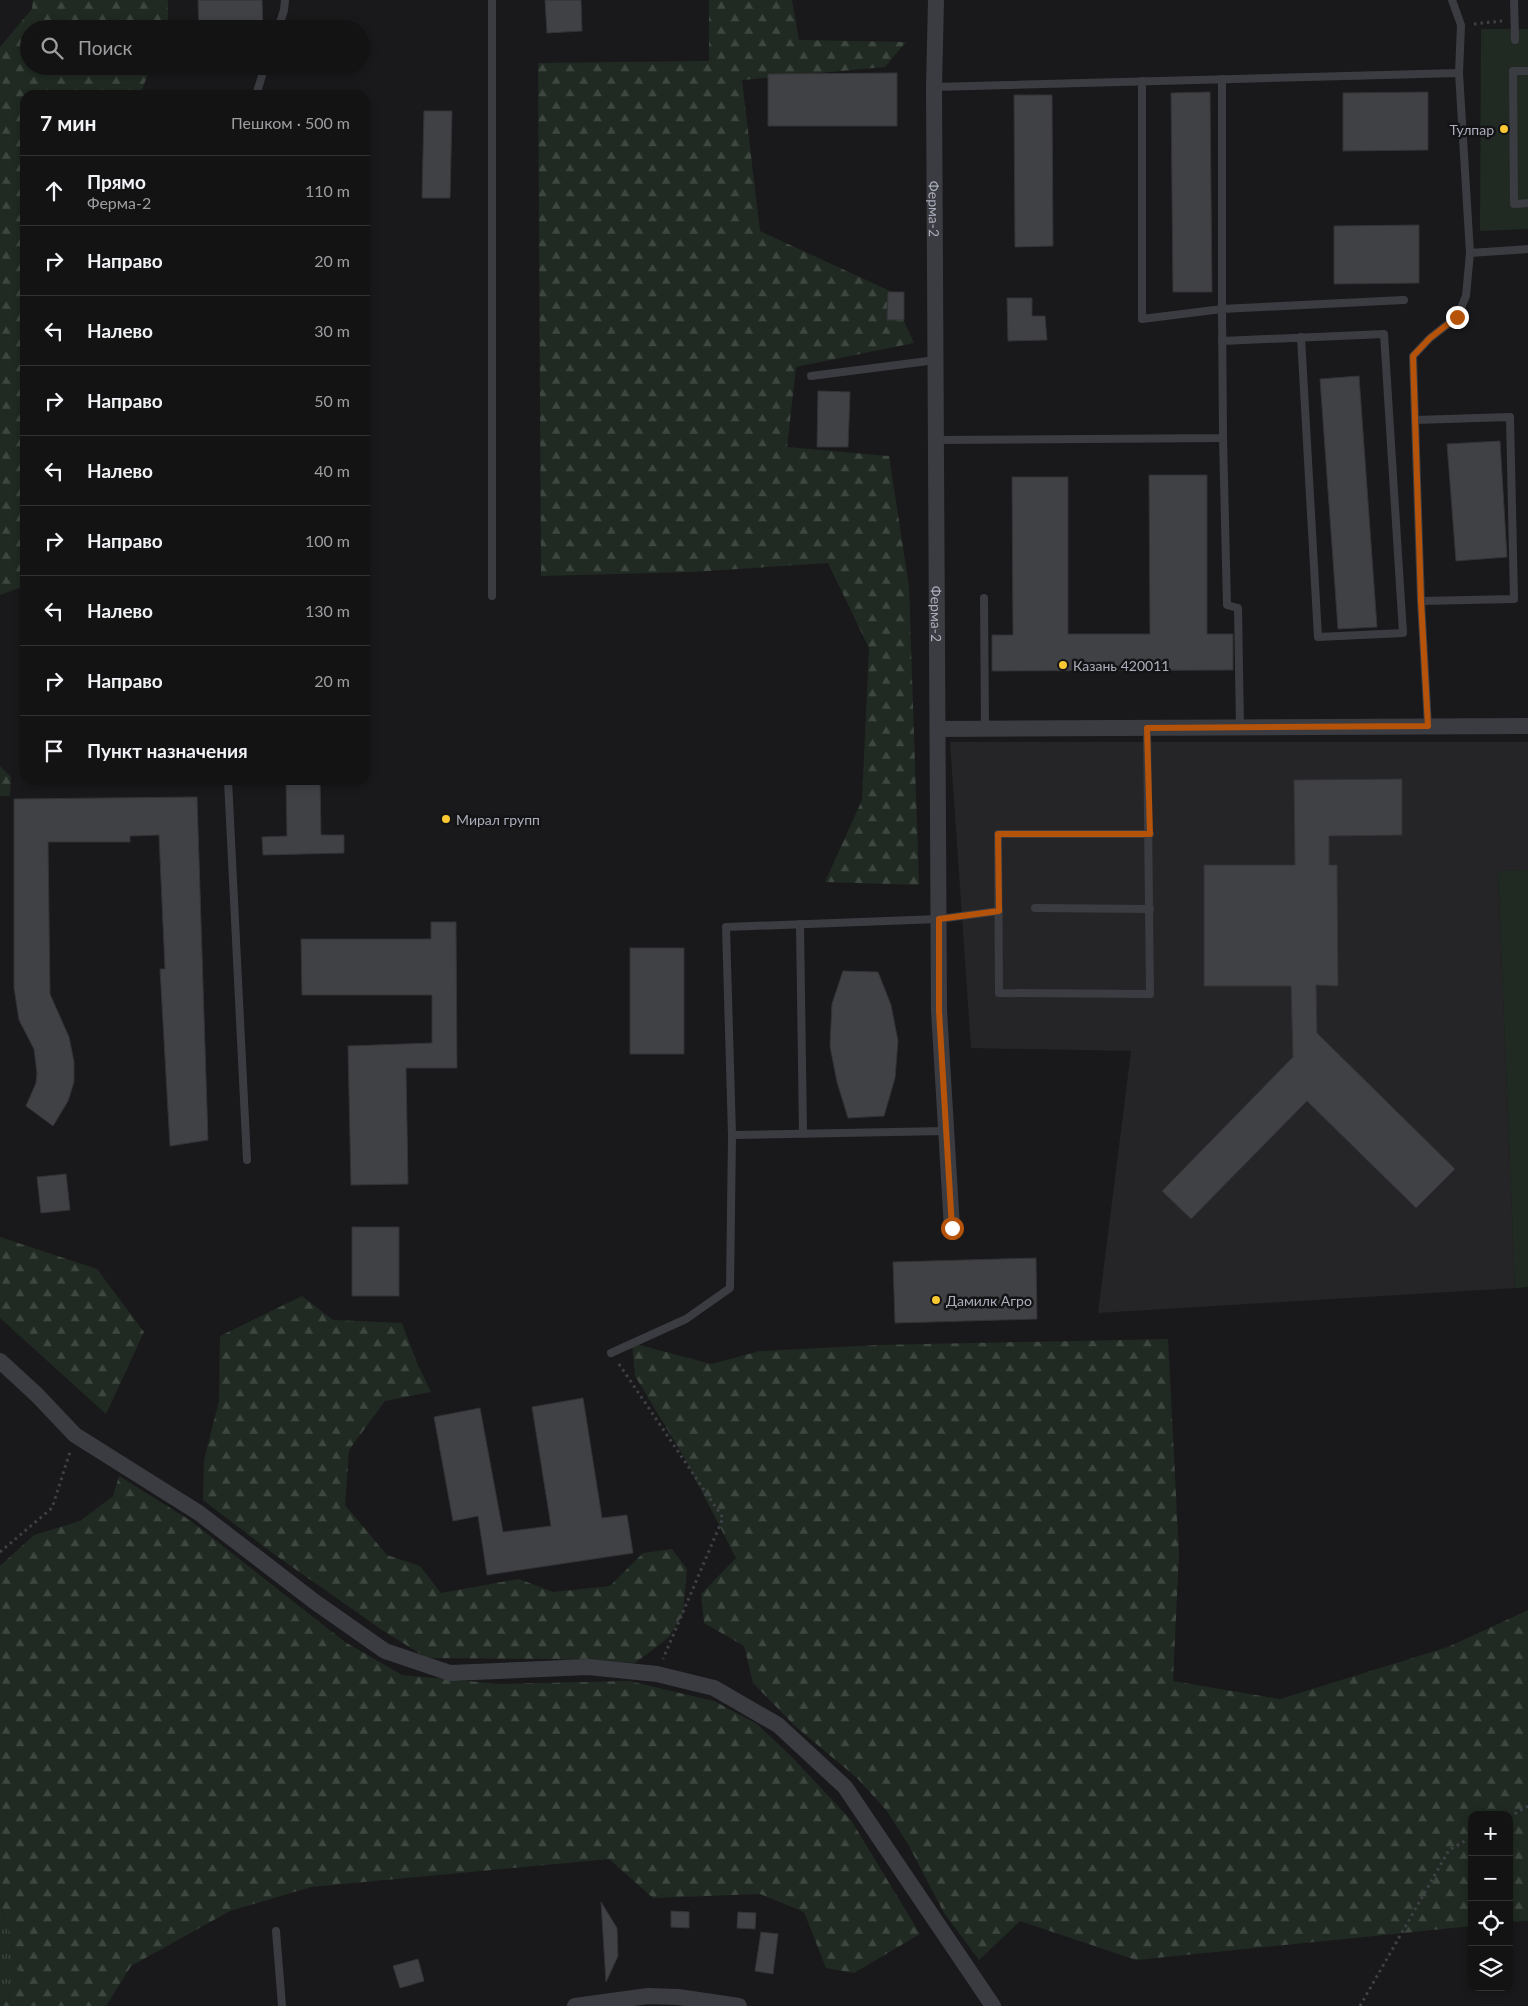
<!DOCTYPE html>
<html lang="ru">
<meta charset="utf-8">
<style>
:root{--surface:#131314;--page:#202022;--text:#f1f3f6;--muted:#9d9ea0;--line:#323234}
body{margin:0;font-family:Lato,sans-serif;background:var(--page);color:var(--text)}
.controls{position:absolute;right:15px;bottom:15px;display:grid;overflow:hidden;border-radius:10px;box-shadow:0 2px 8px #0003}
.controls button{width:45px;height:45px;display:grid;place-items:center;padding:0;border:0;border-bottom:1px solid var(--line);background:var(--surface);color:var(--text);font:25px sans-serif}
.stop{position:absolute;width:15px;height:15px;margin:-11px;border:4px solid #b45309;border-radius:50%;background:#fff}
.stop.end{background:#b45309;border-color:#fff;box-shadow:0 1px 5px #0008}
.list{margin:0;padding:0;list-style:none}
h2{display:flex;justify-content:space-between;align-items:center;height:65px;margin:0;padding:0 20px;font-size:21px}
h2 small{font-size:16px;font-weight:400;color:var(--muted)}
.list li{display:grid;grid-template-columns:32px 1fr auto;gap:15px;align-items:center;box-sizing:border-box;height:70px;padding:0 20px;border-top:1px solid var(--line)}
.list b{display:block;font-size:19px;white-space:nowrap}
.list p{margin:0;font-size:16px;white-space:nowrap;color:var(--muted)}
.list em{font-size:16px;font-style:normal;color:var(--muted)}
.icon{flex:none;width:28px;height:28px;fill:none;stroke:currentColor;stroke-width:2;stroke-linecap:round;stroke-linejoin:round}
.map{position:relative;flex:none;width:1528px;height:2006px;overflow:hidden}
.search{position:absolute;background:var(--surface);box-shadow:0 2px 8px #0003;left:20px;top:20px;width:350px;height:55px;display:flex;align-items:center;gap:12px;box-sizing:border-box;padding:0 18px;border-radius:28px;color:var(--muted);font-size:19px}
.panel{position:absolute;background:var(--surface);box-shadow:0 2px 8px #0003;left:20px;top:90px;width:350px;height:695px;border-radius:15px}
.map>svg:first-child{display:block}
.built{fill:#252528}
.grass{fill:url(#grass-tufts)}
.forest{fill:url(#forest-firs)}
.pitch{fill:#202a22}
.building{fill:#404145;stroke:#333337}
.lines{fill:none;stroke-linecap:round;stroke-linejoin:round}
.path{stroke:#3f4147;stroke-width:3;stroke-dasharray:2.5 4;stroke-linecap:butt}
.lane{stroke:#3b3c42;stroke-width:8}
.street{stroke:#3b3c42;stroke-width:16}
.route{stroke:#b45309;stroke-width:6}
.poi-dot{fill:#fac832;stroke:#141416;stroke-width:2}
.labels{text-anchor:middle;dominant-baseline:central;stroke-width:5;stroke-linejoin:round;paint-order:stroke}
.poi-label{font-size:14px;fill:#abaebb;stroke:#141416;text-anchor:start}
.street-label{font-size:14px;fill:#abaebb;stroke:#141416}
</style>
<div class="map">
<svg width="1528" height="2006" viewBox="0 0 1528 2006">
<defs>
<pattern id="grass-tufts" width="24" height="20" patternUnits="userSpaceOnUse" patternTransform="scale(1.25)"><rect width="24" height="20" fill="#202a22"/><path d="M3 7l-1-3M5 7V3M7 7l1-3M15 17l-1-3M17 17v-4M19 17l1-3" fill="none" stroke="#3e4640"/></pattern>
<pattern id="forest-firs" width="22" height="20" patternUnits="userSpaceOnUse" patternTransform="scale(1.25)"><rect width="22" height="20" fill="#202a22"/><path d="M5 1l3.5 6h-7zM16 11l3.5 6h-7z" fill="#3e4640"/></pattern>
</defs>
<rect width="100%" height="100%" fill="#19191b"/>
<path class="built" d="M 950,742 L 1528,742 L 1528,870 L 1498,871 L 1515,1288 L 1098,1313 L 1131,1051 L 971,1048 Z"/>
<path class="grass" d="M 0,1900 L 21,1976 L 1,2006 L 0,2006 Z"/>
<g class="forest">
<path d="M 33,0 L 168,0 L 168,23 L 166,29 L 29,29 L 29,66 L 151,66 L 140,95 L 25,95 L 25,586 L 0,595 L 0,47 L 32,9 Z"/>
<path d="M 709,0 L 792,0 L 799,40 L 906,42 L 885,67 L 742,80 L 760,231 L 890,291 L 914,343 L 796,367 L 787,447 L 889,456 L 909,586 L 919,885 L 825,882 L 862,800 L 869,648 L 828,563 L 692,572 L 541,576 L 538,63 L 709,61 Z"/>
<path d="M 0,766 L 11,777 L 10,796 L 0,796 Z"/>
<path d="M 0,1237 L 97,1269 L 144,1332 L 106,1414 L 0,1318 Z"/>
<path d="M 302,1296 L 333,1320 L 402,1323 L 417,1363 L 431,1392 L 385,1401 L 349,1450 L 345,1505 L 387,1555 L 420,1566 L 441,1593 L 519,1579 L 553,1592 L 610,1586 L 643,1553 L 672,1549 L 687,1569 L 683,1614 L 668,1638 L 635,1663 L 554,1659 L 427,1658 L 382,1630 L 271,1552 L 203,1500 L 204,1460 L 219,1401 L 220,1336 Z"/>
<path d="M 1168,1339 L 1179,1554 L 1173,1681 L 1280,1699 L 1448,1647 L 1528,1610 L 1528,1921 L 1509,1922 L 1509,1815 L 1472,1815 L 1472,1926 L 1136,1960 L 1020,1921 L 979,1960 L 944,1913 L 909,1846 L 887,1811 L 857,1778 L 795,1726 L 753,1683 L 744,1646 L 704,1623 L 701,1594 L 736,1558 L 684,1457 L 635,1376 L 632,1343 L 711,1364 L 760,1351 L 879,1345 Z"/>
<path d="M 119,1476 L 191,1521 L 345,1642 L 402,1675 L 500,1684 L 629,1681 L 714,1701 L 757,1724 L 792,1757 L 851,1820 L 920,1934 L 854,1973 L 826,1968 L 804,1912 L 760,1894 L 653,1898 L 609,1859 L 311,1887 L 230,1911 L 131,1966 L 106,2006 L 1,2006 L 21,1976 L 0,1900 L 0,1566 L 34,1535 L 80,1521 L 113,1496 Z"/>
</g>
<g class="pitch">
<path d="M 1481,29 L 1528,29 L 1528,229 L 1480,231 Z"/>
<path d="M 1528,870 L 1528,1287 L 1515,1288 L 1498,871 Z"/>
</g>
<g class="building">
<path d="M 198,0 L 262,0 L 263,29 L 199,29 Z"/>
<path d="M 545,0 L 581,0 L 582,31 L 547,33 Z"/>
<path d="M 897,73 L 897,126 L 768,126 L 768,74 Z"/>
<path d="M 1210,92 L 1212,292 L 1173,292 L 1171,93 Z"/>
<path d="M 1428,92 L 1428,150 L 1343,151 L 1343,93 Z"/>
<path d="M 1014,95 L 1052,95 L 1053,246 L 1015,247 Z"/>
<path d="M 424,111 L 452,111 L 450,198 L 422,198 Z"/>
<path d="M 1419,225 L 1419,283 L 1334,284 L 1334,226 Z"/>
<path d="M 888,292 L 904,292 L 904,320 L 887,320 Z"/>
<path d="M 1007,298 L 1032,298 L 1032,316 L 1045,316 L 1047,340 L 1008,341 Z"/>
<path d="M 1359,376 L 1377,627 L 1338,629 L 1320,379 Z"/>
<path d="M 818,391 L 850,392 L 848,447 L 817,447 Z"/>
<path d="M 1500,441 L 1507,557 L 1456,561 L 1447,444 Z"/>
<path d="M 1149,475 L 1207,475 L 1207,634 L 1233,634 L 1233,670 L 992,671 L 992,635 L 1013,635 L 1012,477 L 1068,477 L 1068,634 L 1150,634 Z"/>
<path d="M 1402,779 L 1402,835 L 1329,836 L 1329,865 L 1337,865 L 1338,986 L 1316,985 L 1317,1033 L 1455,1169 L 1416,1208 L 1307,1101 L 1191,1219 L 1162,1191 L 1293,1057 L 1291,986 L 1204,986 L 1204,865 L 1295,865 L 1294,780 Z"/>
<path d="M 286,780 L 320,780 L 321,835 L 344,835 L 344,853 L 263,855 L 262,837 L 287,836 Z"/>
<path d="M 197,797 L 208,1140 L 170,1146 L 160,969 L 165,969 L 159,835 L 130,836 L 130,842 L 48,842 L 50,994 L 69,1037 L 74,1062 L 74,1082 L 68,1101 L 53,1126 L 26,1106 L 36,1083 L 37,1073 L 34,1049 L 19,1020 L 14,988 L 14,799 Z"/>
<path d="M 431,922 L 456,922 L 457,1068 L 406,1068 L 408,1184 L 351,1185 L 348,1046 L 432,1043 L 432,995 L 302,995 L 301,939 L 431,939 Z"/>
<rect x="630" y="948" width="54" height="106"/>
<path d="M 843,971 L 878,972 L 891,1005 L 898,1041 L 895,1078 L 884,1116 L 848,1118 L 837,1082 L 830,1046 L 832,1004 Z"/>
<path d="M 66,1174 L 70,1210 L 41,1213 L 37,1177 Z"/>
<rect x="352" y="1227" width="47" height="69"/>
<path d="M 1036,1258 L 1037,1319 L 895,1323 L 893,1262 Z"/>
<path d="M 583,1398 L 602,1518 L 627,1515 L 633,1553 L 487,1575 L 478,1516 L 453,1521 L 434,1417 L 480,1408 L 503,1532 L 551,1526 L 532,1407 Z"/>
<path d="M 601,1902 L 617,1928 L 618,1956 L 606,1982 Z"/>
<path d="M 671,1911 L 689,1912 L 689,1928 L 671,1927 Z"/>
<path d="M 738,1912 L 756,1913 L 755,1929 L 737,1928 Z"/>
<path d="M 761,1932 L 778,1934 L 773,1974 L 755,1971 Z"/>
<path d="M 418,1959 L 424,1981 L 400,1988 L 393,1966 Z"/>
</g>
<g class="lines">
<g class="path">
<path d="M 1474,24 L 1502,21"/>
<path d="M 619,1364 L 723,1518 L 663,1659"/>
<path d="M 0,1552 L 52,1508 L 70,1452"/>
<path d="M 1509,1817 L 1528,1806"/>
<path d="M 1360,2006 L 1449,1850 L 1472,1837"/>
</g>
<g class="lane">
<path d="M 492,0 L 492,596"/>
<path d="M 1514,0 L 1515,40"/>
<path d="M 278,29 L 284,10 L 285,0"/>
<path d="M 71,70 L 264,69"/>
<path d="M 1528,71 L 1513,71 L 1514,204 L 1528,203"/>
<path d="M 1142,81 L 1142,319 L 1222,309 L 1222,79"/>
<path d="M 934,87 L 1459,73 L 1461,25 L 1452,0"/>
<path d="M 256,95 L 265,66"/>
<path d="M 1470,253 L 1528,249"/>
<path d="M 1222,341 L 1384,334 L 1403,633 L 1318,637 L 1301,337"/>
<path d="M 811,376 L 936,360"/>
<path d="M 1415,420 L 1413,356 L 1430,338 L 1457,317 L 1466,296 L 1470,253 L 1459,73"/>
<path d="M 1223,438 L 1227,605 L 1238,608 L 1240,728"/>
<path d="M 936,440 L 1223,438 L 1222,309 L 1404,300"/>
<path d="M 984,598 L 985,729"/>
<path d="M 1421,601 L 1415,420 L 1510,417 L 1514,599 L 1421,601 L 1428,726"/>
<path d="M 1147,728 L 1150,994 L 999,993 L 998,834 L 1150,834"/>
<path d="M 228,780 L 247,1160"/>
<path d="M 1035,908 L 1150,909"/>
<path d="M 800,924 L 803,1133"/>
<path d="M 732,1135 L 726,927 L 939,919 L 999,911"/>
<path d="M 611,1353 L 686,1319 L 730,1288 L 732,1135 L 946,1131"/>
<path d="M 276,1931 L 282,2006"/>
</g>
<g class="street">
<path id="s1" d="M 936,0 L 934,87 L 939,1011 L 952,1228"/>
<path d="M 938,729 L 1528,726"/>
<path d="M 0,1361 L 37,1395 L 75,1435 L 199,1513 L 315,1602 L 385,1651 L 450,1673 L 588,1667 L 657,1674 L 714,1688 L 778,1725 L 845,1787 L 993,2006"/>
<path d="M 575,2006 L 648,1996 L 678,1997 L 739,2006"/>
</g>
</g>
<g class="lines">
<path class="route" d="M 952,1228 L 939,1011 L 939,919 L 999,911 L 998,834 L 1150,834 L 1147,728 L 1428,726 L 1421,601 L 1413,356 L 1430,338 L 1457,317"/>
</g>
<g class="poi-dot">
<circle cx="1504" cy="129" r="5"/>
<circle cx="1063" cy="665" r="5"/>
<circle cx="446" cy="819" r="5"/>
<circle cx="936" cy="1300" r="5"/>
</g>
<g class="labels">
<g class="poi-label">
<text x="1494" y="129" text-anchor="end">Тулпар</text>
<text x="1073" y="665">Казань 420011</text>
<text x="456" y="819">Мирал групп</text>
<text x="946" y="1300">Дамилк Агро</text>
</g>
<g class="street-label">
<text stroke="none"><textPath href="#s1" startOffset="209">Ферма-2</textPath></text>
<text stroke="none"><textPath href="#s1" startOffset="614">Ферма-2</textPath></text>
</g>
</g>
</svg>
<div class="controls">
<button>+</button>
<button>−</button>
<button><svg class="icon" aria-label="locate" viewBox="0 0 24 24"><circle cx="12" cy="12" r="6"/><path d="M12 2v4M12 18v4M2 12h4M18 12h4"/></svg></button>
<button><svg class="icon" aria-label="layers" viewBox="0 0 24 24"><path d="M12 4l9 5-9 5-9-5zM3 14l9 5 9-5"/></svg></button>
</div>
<div class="stop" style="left:952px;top:1228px"></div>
<div class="stop end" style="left:1457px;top:317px"></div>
<div class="search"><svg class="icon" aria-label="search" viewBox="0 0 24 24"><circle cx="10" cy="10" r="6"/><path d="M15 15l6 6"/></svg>Поиск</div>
<section class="panel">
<h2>7 мин<small>Пешком · 500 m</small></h2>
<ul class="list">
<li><svg class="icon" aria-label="ahead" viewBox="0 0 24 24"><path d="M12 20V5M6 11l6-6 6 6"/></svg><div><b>Прямо</b><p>Ферма-2</p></div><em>110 m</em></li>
<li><svg class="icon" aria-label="right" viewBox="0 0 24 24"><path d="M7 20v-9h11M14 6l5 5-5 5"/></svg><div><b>Направо</b></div><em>20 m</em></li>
<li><svg class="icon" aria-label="left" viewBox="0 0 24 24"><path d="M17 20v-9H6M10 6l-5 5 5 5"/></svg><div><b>Налево</b></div><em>30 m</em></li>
<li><svg class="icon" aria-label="right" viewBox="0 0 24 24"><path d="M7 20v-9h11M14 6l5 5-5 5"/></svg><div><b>Направо</b></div><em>50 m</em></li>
<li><svg class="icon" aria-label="left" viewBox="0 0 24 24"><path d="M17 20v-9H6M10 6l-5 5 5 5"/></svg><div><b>Налево</b></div><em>40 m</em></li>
<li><svg class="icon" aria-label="right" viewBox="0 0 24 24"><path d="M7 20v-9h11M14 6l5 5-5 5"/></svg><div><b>Направо</b></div><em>100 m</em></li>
<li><svg class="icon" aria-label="left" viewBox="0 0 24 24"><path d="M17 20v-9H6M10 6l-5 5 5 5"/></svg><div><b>Налево</b></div><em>130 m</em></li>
<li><svg class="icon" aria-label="right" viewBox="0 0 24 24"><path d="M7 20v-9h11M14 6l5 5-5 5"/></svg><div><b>Направо</b></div><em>20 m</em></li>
<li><svg class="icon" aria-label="arrive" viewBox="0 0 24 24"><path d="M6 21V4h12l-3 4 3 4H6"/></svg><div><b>Пункт назначения</b></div></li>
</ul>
</section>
</div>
